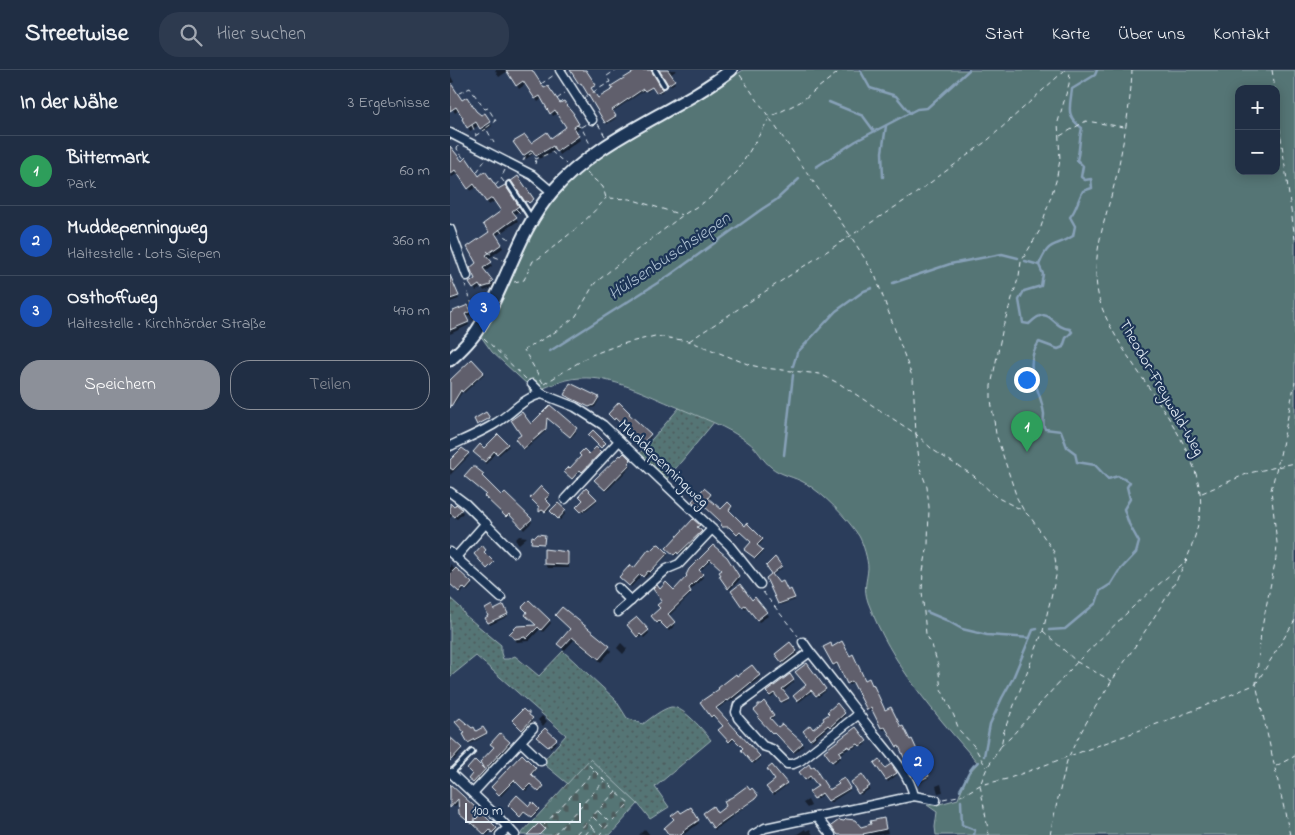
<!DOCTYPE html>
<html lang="de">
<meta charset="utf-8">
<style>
:root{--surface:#202e44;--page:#2d3a4f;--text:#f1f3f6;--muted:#a2a8b2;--line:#3d4a5d;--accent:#8c9099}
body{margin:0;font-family:"Indie Flower",sans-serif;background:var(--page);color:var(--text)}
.controls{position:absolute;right:15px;top:15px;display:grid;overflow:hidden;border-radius:10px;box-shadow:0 2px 12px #0003}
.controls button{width:45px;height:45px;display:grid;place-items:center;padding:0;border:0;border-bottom:1px solid var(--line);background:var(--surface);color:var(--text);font:25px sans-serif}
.scale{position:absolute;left:15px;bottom:12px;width:116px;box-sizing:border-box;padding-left:5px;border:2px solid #e8f1f8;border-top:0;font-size:14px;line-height:18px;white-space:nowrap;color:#e8f1f8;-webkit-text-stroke:4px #1d3557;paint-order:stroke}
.you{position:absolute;left:576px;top:309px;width:18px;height:18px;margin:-12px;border:4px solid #fff;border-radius:50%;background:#1a73e8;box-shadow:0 0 0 8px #1a73e833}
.badge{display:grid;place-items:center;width:32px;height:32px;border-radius:50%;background:var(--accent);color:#fff;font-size:16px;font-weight:700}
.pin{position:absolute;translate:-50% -41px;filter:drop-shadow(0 1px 2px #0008)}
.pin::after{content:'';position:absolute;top:26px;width:18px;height:15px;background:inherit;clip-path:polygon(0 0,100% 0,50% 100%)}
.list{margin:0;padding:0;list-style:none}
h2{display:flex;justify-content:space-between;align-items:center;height:65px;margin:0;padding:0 20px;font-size:21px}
h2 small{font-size:16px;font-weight:400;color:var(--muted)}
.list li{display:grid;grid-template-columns:32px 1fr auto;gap:15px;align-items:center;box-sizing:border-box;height:70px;padding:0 20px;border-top:1px solid var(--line)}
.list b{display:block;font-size:19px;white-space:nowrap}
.list p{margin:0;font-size:16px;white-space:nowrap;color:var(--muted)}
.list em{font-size:16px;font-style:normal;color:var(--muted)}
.actions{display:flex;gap:10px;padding:15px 20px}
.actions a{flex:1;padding:11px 0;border:1px solid var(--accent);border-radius:20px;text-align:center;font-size:18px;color:var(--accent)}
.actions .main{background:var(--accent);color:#fff}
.icon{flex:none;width:28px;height:28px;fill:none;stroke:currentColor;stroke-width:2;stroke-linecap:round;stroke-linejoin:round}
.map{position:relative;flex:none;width:845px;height:765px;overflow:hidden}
header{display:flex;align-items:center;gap:30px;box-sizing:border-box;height:70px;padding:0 25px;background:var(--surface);border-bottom:1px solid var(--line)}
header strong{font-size:24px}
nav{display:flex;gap:28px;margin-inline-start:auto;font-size:18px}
.search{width:350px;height:45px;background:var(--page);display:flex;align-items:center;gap:12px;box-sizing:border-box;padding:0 18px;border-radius:20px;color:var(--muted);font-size:19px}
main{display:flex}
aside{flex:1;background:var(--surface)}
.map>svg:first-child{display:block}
.grass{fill:url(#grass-dots);stroke:#9eb2b6}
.cemetery{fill:url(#cemetery-stones);stroke:#9eb2b6}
.park{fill:#557474;stroke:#9eb2b6;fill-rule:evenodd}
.shadow{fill:#0007}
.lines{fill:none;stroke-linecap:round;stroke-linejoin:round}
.stream{stroke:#87a1b8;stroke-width:2.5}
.building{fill:#615f6c;stroke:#e8f1f8}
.service-casing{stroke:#e8f1f8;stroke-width:8}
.minor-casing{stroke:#e8f1f8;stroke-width:11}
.secondary-casing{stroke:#e8f1f8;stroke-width:15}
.path{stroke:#e8f1f8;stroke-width:1;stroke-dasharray:5 4;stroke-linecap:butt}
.service{stroke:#1d3557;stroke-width:4}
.minor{stroke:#1d3557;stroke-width:8}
.secondary{stroke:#1d3557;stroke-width:11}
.labels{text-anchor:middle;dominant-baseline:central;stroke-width:4.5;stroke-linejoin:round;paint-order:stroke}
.street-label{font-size:16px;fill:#e8f1f8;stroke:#1d3557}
.water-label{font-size:18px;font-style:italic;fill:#afc2d3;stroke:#1d3557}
</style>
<header>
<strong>Streetwise</strong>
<div class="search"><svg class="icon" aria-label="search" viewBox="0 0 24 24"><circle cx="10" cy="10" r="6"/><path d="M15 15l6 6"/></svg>Hier suchen</div>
<nav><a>Start</a><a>Karte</a><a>Über uns</a><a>Kontakt</a></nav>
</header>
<main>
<aside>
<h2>In der Nähe<small>3 Ergebnisse</small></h2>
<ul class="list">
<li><span class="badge" style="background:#2e9e5b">1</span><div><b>Bittermark</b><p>Park</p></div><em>60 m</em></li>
<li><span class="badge" style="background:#1a4fb4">2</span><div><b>Muddepenningweg</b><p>Haltestelle · Lots Siepen</p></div><em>360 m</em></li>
<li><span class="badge" style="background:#1a4fb4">3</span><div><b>Osthoffweg</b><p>Haltestelle · Kirchhörder Straße</p></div><em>470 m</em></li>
</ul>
<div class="actions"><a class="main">Speichern</a><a>Teilen</a></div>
</aside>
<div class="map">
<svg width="845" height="765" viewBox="0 0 845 765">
<defs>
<pattern id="grass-dots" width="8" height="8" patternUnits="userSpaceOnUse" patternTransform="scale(1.25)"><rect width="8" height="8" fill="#557474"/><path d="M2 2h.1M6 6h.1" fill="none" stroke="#4d5c5d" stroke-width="1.8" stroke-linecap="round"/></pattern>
<pattern id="cemetery-stones" width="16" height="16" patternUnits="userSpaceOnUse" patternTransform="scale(1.25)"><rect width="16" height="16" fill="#557474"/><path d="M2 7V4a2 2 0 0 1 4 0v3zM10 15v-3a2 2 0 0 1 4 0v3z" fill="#4d5c5d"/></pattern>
</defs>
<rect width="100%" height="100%" fill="#2b3d5b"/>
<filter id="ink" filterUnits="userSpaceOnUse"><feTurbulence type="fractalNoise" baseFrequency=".02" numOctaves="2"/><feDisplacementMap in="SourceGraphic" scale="10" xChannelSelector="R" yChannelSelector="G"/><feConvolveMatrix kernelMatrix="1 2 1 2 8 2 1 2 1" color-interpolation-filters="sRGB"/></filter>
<g filter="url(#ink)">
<g class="grass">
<path d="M 229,338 L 265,351 L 216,410 L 189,384 Z"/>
<path d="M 0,528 L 10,537 L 15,545 L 51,575 L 51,583 L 53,589 L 58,589 L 65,586 L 89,606 L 113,581 L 165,629 L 177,648 L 193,654 C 201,648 212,639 221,637 C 233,636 254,661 261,670 L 205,717 L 219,737 L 200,749 L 188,734 L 141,690 L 118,714 L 95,695 L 96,692 L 94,690 L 116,665 L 26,586 L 0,607 Z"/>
</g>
<path class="cemetery" d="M 140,689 L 188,734 L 160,765 L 70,765 Z"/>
<path class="park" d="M 293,0 L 845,0 L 845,765 L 486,765 L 485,757 L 487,742 L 477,735 L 486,735 L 508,729 L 517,705 L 528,693 C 485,644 441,594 418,532 C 413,517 417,512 418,498 C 418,490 413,473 409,466 C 398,449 373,423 355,413 C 345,407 330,405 321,397 C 312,390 308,379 298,372 C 276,356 252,348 227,337 C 197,325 163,306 130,308 C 111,309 97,318 80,323 L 78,315 L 42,282 L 30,265 C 44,248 51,227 59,207 C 69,184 80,160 95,140 C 141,74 230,45 293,0 ZM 789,19 L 826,19 L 826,101 L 789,101 Z"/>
<g class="shadow">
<path d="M 45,0 L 81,0 L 93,20 L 110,35 L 114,32 L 130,58 L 125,61 L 130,70 L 109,85 L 106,79 L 89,89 L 85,83 L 76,89 L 65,73 L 81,75 L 101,70 L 117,57 L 108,43 L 103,46 L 93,28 L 88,32 L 76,14 L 69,19 L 58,1 L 49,7 Z"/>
<path d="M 188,0 L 203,0 L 202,4 L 213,21 L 208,24 L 203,17 L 197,22 L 195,20 L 162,42 L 166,48 L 157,54 L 142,29 L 147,30 L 165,19 Z"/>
<path d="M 211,0 L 227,0 L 220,5 L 225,13 L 220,16 Z"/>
<path d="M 0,5 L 4,12 L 0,14 L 12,32 L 31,47 L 35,44 L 42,56 L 33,62 L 29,55 L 20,61 L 9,40 L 5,43 L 0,35 Z"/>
<path d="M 0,85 L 47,121 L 55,117 L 70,140 L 64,145 L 68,151 L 46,166 L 53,178 L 38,189 L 42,196 L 35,202 L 44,215 L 41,217 L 42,218 L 34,221 L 32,217 L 26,221 L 21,213 L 27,209 L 28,194 L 41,163 L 53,142 L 45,131 L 39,135 L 27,117 L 21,121 L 8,103 L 2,107 L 0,105 Z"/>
<path d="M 0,214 L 4,215 L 9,229 L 0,232 Z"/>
<path d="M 18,237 L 21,244 L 16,247 L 19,255 L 0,264 L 0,244 Z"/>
<path d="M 33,303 L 34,304 L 14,323 L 13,321 L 4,334 L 0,329 L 0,311 Z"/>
<path d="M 115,325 L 148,328 L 149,330 L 145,337 L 141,338 Z"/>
<path d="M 169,334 L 201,367 L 192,376 L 186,371 L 187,367 L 167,349 L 166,351 L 161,346 Z"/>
<path d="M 100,336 L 127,361 L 121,368 L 98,348 L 96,361 L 75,380 L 67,369 Z"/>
<path d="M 48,366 L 59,376 L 49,385 L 46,382 L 36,394 L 24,382 L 34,380 Z"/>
<path d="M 12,380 L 19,386 L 0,405 L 0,389 L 1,390 Z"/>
<path d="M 150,382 L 150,383 L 133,402 L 131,401 L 123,409 L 116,403 L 139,385 Z"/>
<path d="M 180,391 L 180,397 L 157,421 L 147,412 Z"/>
<path d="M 33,405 L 32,409 L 52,427 L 55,425 L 81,450 L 82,452 L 74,460 L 60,445 L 57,448 L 36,428 L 35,426 L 37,424 L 16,406 Z"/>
<path d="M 254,420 L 261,427 L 259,430 L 271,441 L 278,434 L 282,439 L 279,442 L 295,458 L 312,470 L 313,471 L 308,477 L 313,482 L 306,489 L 295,480 L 302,472 L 292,462 L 288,466 L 281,458 L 274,458 L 272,452 L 254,435 L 251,438 L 245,433 Z"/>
<path d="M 99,425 L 100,427 L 96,431 L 101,438 L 96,443 L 94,441 L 91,443 L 91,438 L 82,430 Z"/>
<path d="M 146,429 L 147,431 L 133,443 L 128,439 L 134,430 Z"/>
<path d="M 0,435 L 5,438 L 11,440 L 13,443 L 7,449 L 3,446 L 0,448 Z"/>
<path d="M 108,435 L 116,443 L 110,450 L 103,444 Z"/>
<path d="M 249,456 L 250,457 L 248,459 L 252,464 L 230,484 L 228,483 L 225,486 L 219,480 L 218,478 Z"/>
<path d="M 69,466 L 77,467 L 69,474 L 65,470 Z"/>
<path d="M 263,476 L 276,487 L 290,509 L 280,520 L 271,507 L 273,501 L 261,490 L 249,502 L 253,507 L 240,521 L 241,524 L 219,546 L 225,555 L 219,561 L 211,552 L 209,554 L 204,548 L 211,538 L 213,531 L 210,521 L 224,521 Z"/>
<path d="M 117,483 L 119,487 L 119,498 L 97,498 L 95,494 Z"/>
<path d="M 217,483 L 218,485 L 195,508 L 192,505 L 181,517 L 172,509 L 184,500 Z"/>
<path d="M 325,488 L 332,498 L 322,506 L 337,522 L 341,521 L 345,530 L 330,535 L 318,508 L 323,504 L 317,496 Z"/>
<path d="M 0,494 L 21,514 L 22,516 L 17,521 L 15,519 L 10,523 L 0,513 Z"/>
<path d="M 283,521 L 301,532 L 305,529 L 318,546 L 309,552 L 297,537 L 295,539 Z"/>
<path d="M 53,537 L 58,546 L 40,555 L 36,548 L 44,541 Z"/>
<path d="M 73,537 L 99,550 L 101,553 L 93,562 L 90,559 L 79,571 L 67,572 L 61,565 L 87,556 L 78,548 L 76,545 L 78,543 Z"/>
<path d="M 107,546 L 159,577 L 161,581 L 151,592 L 124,570 L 114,581 L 109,574 L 121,560 Z"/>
<path d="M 180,557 L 198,561 L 199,563 L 194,568 L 192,566 L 189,568 Z"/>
<path d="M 171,573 L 177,579 L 173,584 L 167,578 Z"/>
<path d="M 375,577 L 415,612 L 435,641 L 451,659 L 470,691 L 474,689 L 479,698 L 475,700 L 479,708 L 471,712 L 461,692 L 459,694 L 451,678 L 449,679 L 438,659 L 433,660 L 423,639 L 419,641 L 405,612 L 399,615 L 389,594 L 385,596 Z"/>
<path d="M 346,581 L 348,583 L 334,594 L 328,586 Z"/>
<path d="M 302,596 L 310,608 L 280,632 L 279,631 L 266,640 L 309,686 L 310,688 L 304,694 L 293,682 L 294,679 L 285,669 L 280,673 L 270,662 L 274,656 L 265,646 L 262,648 L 251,633 Z"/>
<path d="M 340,606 L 344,612 L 333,622 L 339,630 L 333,633 L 326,624 L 321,628 L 317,622 Z"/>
<path d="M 357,616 L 375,619 L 376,621 L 368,627 L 363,621 L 349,632 L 344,627 Z"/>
<path d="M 314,633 L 324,647 L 320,650 L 328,659 L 352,674 L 353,676 L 345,683 L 330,667 L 329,668 L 325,663 L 324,664 L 310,650 Z"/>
<path d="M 387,635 L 395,646 L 382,658 L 380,656 L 362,671 L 356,663 L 363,660 L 376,650 Z"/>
<path d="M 78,643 L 83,651 L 74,661 L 64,651 Z"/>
<path d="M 92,646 L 97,651 L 93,656 L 88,650 Z"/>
<path d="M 33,658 L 36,665 L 20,674 L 14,665 L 26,662 Z"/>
<path d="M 406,658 L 417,673 L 412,677 L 410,675 L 402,679 L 401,677 L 389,685 L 391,688 L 384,693 L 376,681 Z"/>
<path d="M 95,660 L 107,672 L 100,678 L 89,670 Z"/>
<path d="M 50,665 L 60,675 L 37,701 L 31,692 L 45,677 Z"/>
<path d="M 0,672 L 12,681 L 4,690 L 0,686 Z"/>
<path d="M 72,686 L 86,700 L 81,706 L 94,719 L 90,723 L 81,715 L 76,721 L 65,711 L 51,726 L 43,719 Z"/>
<path d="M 25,692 L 36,702 L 24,714 L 20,711 Z"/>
<path d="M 426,693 L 435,699 L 440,696 L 447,705 L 438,712 Z"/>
<path d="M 364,698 L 378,722 L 390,715 L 394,710 L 400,720 L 380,733 L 374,724 L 366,730 L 361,722 L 370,717 L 362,707 L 357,711 L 350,703 Z"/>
<path d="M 412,706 L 420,719 L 410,725 L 402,713 Z"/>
<path d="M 327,710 L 337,715 L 324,725 L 318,717 Z"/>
<path d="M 491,714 L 493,722 L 488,723 L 486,716 Z"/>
<path d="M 0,718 L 25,740 L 25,752 L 46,758 L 47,760 L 44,764 L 41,761 L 38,765 L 35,765 L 11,746 L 10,731 L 4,737 L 0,733 Z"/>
<path d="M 302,720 L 308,727 L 265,760 L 254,743 L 267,744 Z"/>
<path d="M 358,730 L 361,736 L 357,738 L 353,733 Z"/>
<path d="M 59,736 L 88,739 L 89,741 L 82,748 L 76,742 L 71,747 Z"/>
<path d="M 240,739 L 249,753 L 233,765 L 220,765 Z"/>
<path d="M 433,749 L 438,763 L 428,765 L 389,765 Z"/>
<path d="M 195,759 L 200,765 L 189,765 Z"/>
<path d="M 355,759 L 356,761 L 360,759 L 363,765 L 346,765 Z"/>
</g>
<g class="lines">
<g class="stream">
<path d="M 410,0 L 420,18 L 446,26 L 460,43"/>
<path d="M 379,32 L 413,46 L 424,61"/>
<path d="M 366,97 L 406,71 L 467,39 L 477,38 L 519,0"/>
<path d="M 433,107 L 432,82 L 436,56"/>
<path d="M 575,191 L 589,195"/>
<path d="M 443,213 L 500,194 L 552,184 L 568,188"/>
<path d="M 100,281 L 220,205 L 312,139 L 326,130 L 349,109"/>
<path d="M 343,296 L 347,283 L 386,241 L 414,221 L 422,218"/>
<path d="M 334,385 L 343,305"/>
<path d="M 477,542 L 496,550 L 512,559 L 537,565 L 580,568"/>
<path d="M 599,560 L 615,559 L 646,533 L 650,521 L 661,514 L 669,501 L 686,483 L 689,472 L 679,454 L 674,439 L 680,429 L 677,417 L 680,412 L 668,406 L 658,409 L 645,395 L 627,392 L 625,383 L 617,377 L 611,361 L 595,359 C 592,354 594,350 594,344 C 591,318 571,298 589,272 L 608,279 L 613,277 L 616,268 L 622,262 L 620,259 C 600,258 601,232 579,254 L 573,253 L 569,230 L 574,221 L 591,216 L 593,204 L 589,195 C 600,168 604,179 623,166 L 625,156 L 620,147 C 627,139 627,131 633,121 L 642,118 L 641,109 L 635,110 L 631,107 L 633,96 L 627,90 C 630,80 629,69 632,58 C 615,46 620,37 622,19 L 645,5 L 647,0"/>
<path d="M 534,686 L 540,654 L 552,628 L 563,608 L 583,560 L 587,559"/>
<path d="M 510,720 C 517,709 517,700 528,692"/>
<path d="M 511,731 L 512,755 L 525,760 L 524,765"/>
</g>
</g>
<g class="building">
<path d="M 56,0 L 82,0 L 94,18 L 98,16 L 110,33 L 114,31 L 124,44 L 123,44 L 129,54 L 124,57 L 129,66 L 106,82 L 103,76 L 86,86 L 82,80 L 73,86 L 63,72 L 75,65 L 81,73 L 97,62 L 101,68 L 116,57 L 105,40 L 100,44 L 90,26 L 85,29 L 73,11 L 66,16 Z"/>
<path d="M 120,0 L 136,0 L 146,15 L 141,18 L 148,28 L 163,19 L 161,16 L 187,0 L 201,0 L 213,19 L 206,23 L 202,17 L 195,21 L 193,19 L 162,40 L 166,46 L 155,53 L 131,13 L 129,14 Z"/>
<path d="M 209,0 L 218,0 L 225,10 L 218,15 Z"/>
<path d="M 0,12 L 12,30 L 17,27 L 26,41 L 31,45 L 35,43 L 41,52 L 30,59 L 26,52 L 17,58 L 12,49 L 13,48 L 6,37 L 0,41 Z"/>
<path d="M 0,76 L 12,91 L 16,87 L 29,106 L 35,101 L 48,119 L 55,115 L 69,136 L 62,141 L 67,147 L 45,163 L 52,174 L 36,185 L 42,192 L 33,198 L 43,211 L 40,213 L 41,215 L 31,218 L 29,215 L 23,219 L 19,213 L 25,209 L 20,198 L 26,193 L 17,177 L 39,162 L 33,154 L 51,141 L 42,128 L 36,132 L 24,114 L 18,119 L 5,100 L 0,104 Z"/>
<path d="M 68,106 L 84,129 L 79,133 L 77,131 L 75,132 L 61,111 Z"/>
<path d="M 0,205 L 9,226 L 0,229 Z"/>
<path d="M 18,235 L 21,241 L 15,244 L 19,252 L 0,260 L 0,243 L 3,242 L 3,241 Z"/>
<path d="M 22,289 L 34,302 L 12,322 L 11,320 L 0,338 L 0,310 Z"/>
<path d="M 120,313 L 149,327 L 144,335 L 139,337 L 114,325 Z"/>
<path d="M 169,332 L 180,343 L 179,344 L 201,364 L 191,375 L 184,369 L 185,367 L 165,348 L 164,350 L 158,344 Z"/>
<path d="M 100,335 L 127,358 L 120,367 L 97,348 L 96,359 L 73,379 L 65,369 L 71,365 L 61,350 L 72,342 L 81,354 Z"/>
<path d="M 36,342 L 40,348 L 27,355 L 24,349 Z"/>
<path d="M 143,360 L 156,373 L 151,378 L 138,365 Z"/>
<path d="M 48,364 L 58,374 L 47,384 L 44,381 L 35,392 L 23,382 L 30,374 L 34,378 Z"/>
<path d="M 146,377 L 151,382 L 132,402 L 130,400 L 122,409 L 114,402 L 119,397 L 120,398 L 131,386 L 129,384 L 134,379 L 139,384 Z"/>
<path d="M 12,378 L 19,383 L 3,400 L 0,398 L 0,390 Z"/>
<path d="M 174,383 L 181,390 L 178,393 L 180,394 L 155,420 L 144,410 L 170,385 L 171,386 Z"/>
<path d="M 22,397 L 25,397 L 34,404 L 32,406 L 52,426 L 55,423 L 82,449 L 72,458 L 59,444 L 56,447 L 34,426 L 36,424 L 14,406 Z"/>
<path d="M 91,416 L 100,425 L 95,429 L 101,435 L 95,442 L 92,440 L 89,442 L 89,437 L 80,428 Z"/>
<path d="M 136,418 L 147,429 L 131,442 L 126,437 L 133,430 L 129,426 Z"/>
<path d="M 254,418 L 261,424 L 258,428 L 271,439 L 278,432 L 282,436 L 279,440 L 295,456 L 297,453 L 313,469 L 307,475 L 313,480 L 305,488 L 294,480 L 301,472 L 290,462 L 287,465 L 279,457 L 272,457 L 270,451 L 252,434 L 249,437 L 242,431 Z"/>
<path d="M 0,433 L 4,437 L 6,434 L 12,439 L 5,447 L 0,443 Z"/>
<path d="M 108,433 L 116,440 L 108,449 L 100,441 Z"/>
<path d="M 243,449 L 250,455 L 247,457 L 252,461 L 228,484 L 227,482 L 224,485 L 216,478 Z"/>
<path d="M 88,464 L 95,465 L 94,474 L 81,473 L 82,466 L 85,467 Z"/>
<path d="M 209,474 L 218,483 L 200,502 L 198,501 L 193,507 L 190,504 L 179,516 L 169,507 L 180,495 L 184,498 L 199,479 L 201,480 L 206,475 Z"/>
<path d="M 32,475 L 36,480 L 34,482 L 44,492 L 37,499 L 24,484 Z"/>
<path d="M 263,475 L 277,487 L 289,506 L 278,519 L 269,506 L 271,505 L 269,502 L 272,500 L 260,489 L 249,500 L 253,504 L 239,518 L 241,522 L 218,544 L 225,552 L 217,559 L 209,551 L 207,553 L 201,546 L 210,538 L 207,535 L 212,531 L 203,519 L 207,515 L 210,519 L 216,512 L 224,520 L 237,506 L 236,505 L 239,499 Z"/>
<path d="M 94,479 L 118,482 L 118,495 L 94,494 Z"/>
<path d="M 325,487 L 332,496 L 322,504 L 329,513 L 333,511 L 338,521 L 341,519 L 345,528 L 328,534 L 316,508 L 321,504 L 316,496 Z"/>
<path d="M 6,498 L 22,513 L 16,520 L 13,517 L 9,522 L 0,514 L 0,504 Z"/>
<path d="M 290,514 L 302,530 L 305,527 L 317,542 L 307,550 L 295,535 L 292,537 L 281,521 Z"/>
<path d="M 79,530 L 100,550 L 91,560 L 88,557 L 76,569 L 75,567 L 65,569 L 59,564 L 67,556 L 86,555 L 75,545 L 77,542 L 72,537 Z"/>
<path d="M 42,535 L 44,540 L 54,535 L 58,544 L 38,553 L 35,548 L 38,546 L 35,539 Z"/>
<path d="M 112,537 L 160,576 L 149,589 L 122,567 L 112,578 L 107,574 L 120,559 L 105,545 Z"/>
<path d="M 187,547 L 199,560 L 192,566 L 190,564 L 187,567 L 177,555 Z"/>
<path d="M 392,571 L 400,586 L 403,584 L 415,610 L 419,608 L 422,615 L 423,614 L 435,640 L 441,637 L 451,657 L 453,656 L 460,670 L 462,669 L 471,689 L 475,687 L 479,696 L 475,698 L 479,706 L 469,711 L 459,691 L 456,692 L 449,676 L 447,677 L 435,657 L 431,658 L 421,638 L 417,640 L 402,611 L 397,614 L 387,593 L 383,595 L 373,577 L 381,573 L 382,577 Z"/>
<path d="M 340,572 L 347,581 L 332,593 L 325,584 Z"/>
<path d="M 357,593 L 376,619 L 366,626 L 361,620 L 347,631 L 343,626 L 356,615 L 345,602 Z"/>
<path d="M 302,595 L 310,605 L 278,631 L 277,630 L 266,638 L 310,686 L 302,693 L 291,680 L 293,678 L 283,668 L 279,672 L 268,660 L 273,656 L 263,645 L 261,647 L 250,632 L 269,619 L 268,618 L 286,604 L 287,606 Z"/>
<path d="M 340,604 L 344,610 L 332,619 L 339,628 L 331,632 L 324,623 L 320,626 L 316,622 Z"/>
<path d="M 314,631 L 324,645 L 320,648 L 328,657 L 332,654 L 353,673 L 343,682 L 328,666 L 328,667 L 323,662 L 322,663 L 308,648 L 309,646 L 304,640 L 308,637 L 308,634 L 311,634 Z"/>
<path d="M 387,633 L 395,643 L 380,657 L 378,655 L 360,670 L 353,661 L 360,655 L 363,659 L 374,650 L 373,648 L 379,644 L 377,642 Z"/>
<path d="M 73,639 L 76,642 L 79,642 L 79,645 L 83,648 L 72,660 L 62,650 Z"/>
<path d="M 10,648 L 22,658 L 24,657 L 26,661 L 33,657 L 37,663 L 18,673 L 13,664 L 15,663 L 5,652 Z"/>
<path d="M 406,657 L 417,671 L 410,676 L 408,674 L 400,678 L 399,676 L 389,682 L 391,685 L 382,692 L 374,681 Z"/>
<path d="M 95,658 L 107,669 L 98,677 L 86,667 Z"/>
<path d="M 50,663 L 60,672 L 23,713 L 18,709 L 22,704 L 17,699 L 25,690 L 34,699 L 30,692 L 44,677 L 40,674 Z"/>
<path d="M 0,667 L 12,678 L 0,691 Z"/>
<path d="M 72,684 L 86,698 L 81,704 L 94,716 L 89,722 L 80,714 L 74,720 L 64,710 L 49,725 L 41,717 Z"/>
<path d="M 429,689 L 435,698 L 441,694 L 447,703 L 436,710 L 424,693 Z"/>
<path d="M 359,694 L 361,698 L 364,696 L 369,702 L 368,703 L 379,720 L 389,714 L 387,712 L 394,708 L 400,718 L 378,731 L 372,723 L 364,729 L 359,722 L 368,716 L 360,706 L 355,710 L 349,702 Z"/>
<path d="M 322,695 L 337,713 L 322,724 L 316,717 L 325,710 L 317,699 Z"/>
<path d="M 412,704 L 420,716 L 408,724 L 401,712 Z"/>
<path d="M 0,714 L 25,737 L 25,750 L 21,754 L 9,744 L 8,729 L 0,738 Z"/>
<path d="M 297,716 L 300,720 L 302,718 L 308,725 L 306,728 L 263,758 L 253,743 L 263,736 L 267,743 L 276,736 L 274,731 L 282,727 Z"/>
<path d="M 67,725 L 79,736 L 82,732 L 89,739 L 81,747 L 74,742 L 70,747 L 58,735 Z"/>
<path d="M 241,737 L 249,750 L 233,761 L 234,762 L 231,765 L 219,765 L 214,758 L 224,749 L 221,746 L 229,740 L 231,743 Z"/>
<path d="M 32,743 L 47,758 L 42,763 L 40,760 L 35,765 L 22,753 Z"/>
<path d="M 434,748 L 436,759 L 413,764 L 414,765 L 388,765 L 381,756 L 389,750 L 394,751 L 396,749 L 405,750 L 411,757 L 421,754 L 420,751 Z"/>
<path d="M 89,753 L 95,759 L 89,765 L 77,765 Z"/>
</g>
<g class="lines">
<g class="service-casing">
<g id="service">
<path d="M 205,0 L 214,15"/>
<path d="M 59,114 L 81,148"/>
<path d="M 1,703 L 22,682"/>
</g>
</g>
<g class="minor-casing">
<g id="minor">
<path d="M 110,0 L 142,50"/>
<path d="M 0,63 L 82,105 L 102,122"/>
<path d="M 0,159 L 17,206"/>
<path d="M 82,314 L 92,324 L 125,337 L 153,355 L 279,475 L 310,514"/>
<path d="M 0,376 C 15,369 32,362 46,353 C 61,344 74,327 92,324"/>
<path d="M 0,422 L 16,434 L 64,482"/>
<path d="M 115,429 L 169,371"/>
<path d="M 0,482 L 51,528"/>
<path d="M 6,487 L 36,453"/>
<path d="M 168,518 L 181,531"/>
<path d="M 168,542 L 217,499 L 229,494 L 262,459"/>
<path d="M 353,572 L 360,582"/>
<path d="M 409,644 L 350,691 L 343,694 L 337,694 L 322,679 L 313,676 L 288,648 L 286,642 L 288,635 L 360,582 C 382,609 403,637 425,665 C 439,683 459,703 464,726"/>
<path d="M 71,672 L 91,691"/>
<path d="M 1,703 L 51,750 L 65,765"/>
<path d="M 23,723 L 83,658"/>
<path d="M 366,747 L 381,765"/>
<path d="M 50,765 L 58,758"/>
<path d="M 303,765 L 315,758 L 464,726 L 486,730"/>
</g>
</g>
<g class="secondary-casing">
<path id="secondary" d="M 0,290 C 10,281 21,271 28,259 C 57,216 67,162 102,122 C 150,66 224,44 281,0"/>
</g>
<g class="path">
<path d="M 822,0 L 825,19"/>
<path d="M 290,5 L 400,165 L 425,205 L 463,309 L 466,364 L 483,380 L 524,406 L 546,427 L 574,441"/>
<path d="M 91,14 L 104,5"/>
<path d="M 9,23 L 20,18 L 33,37 L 35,39 L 38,38 L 46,51 L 36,58 L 44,73"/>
<path d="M 135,27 L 160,12 L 157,6 L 166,0"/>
<path d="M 107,29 L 115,23"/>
<path d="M 826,31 L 845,169"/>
<path d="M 148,54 L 155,66"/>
<path d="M 22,55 L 26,65"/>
<path d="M 126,55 L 131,57 L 140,74"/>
<path d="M 131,57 L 136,54"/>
<path d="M 25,66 L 36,59"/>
<path d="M 610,66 L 636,51 L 674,57"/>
<path d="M 8,76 L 7,79 L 14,89"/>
<path d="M 73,91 L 75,87 L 82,83 L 86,89 L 102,82 L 116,94"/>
<path d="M 85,94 L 86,90"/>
<path d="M 27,102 L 35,90"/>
<path d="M 137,103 L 153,117 L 156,128 L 180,129 L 232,145"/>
<path d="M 54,112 L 51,108 L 55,100"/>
<path d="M 45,116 L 51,109"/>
<path d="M 66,139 L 70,143"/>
<path d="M 49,159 L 55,167 L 62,170"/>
<path d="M 37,181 L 43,186 L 53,190"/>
<path d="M 64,212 L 74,210 L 83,191 C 93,187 98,181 106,175 C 125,160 140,147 156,128"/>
<path d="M 15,214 L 25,243"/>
<path d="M 34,268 L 76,309"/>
<path d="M 239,271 L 465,124 L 538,70 L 615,0"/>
<path d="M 93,313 L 74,280 L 105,262 L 126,246 L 144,214 L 162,199 L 233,145 L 259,129 L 287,102 L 320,47 L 350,32 L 391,0"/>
<path d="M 94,314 L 139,286 L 168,275 L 205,266 L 239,271 L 300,295 L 314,298 L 370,304 L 390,314 L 466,364 L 470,398 L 477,417 L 479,437 L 478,475 L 473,501 L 472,521 L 476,564 L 482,575 L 488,595 L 491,619 L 504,646 L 509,660 L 524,676 L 536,697"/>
<path d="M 752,423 L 799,403 L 845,393"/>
<path d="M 313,522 L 348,566"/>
<path d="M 593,561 L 627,592 L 662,611"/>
<path d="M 551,676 L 560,668 L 627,592 L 685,535 L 737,490"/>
<path d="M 139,695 L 154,710"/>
<path d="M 826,696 L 845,686"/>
<path d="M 493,729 L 513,725 L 530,715 L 557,709 L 745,640 L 806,614 L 845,550"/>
<path d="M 148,741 L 159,752"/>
<path d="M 143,747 L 154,758"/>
<path d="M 94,755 L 144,701"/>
<path d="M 143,758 L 148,764"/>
<path d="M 104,765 L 155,710 L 166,721 L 125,765"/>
<path d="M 135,765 L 142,757 L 138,753"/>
<path d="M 149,765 L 179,733 L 166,722"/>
<path d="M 539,765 L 530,715 L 537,698 L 551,676 L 554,661 L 593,561 L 606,506 L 606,494 L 604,482 L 598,473 L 581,448 L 574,441 L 567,428 L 546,364 L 541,330 L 541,316 L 553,257 L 569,206 L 571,192 L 590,160 L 606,111 L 610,90 L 608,52 L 619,14 L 620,0"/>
<path d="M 600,765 C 604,746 608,727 613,708 C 615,700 616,691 620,684 C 642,637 673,595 701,552 C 723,517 744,485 750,443 C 759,376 673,298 651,235 C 636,191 659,142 668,99 C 674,69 681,31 682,0"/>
<path d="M 840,765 L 806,614 L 811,562 L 826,488 L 827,473 L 821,420 L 830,385 L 845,312"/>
</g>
<use href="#service" class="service"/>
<use href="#minor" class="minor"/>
<use href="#secondary" class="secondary"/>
</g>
</g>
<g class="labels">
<g class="street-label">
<text transform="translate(711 318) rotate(60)">Theodor-Freywald-Weg</text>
<text transform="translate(213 394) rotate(44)">Muddepenningweg</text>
</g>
<g class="water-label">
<text transform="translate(220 187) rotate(-34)">Hülsenbuschsiepen</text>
</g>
</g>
</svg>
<div class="controls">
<button>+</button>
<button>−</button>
</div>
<div class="scale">100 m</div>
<div class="you"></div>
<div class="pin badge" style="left:577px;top:382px;background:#2e9e5b">1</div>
<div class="pin badge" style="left:468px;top:717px;background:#1a4fb4">2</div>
<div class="pin badge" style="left:34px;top:263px;background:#1a4fb4">3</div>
</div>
</main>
